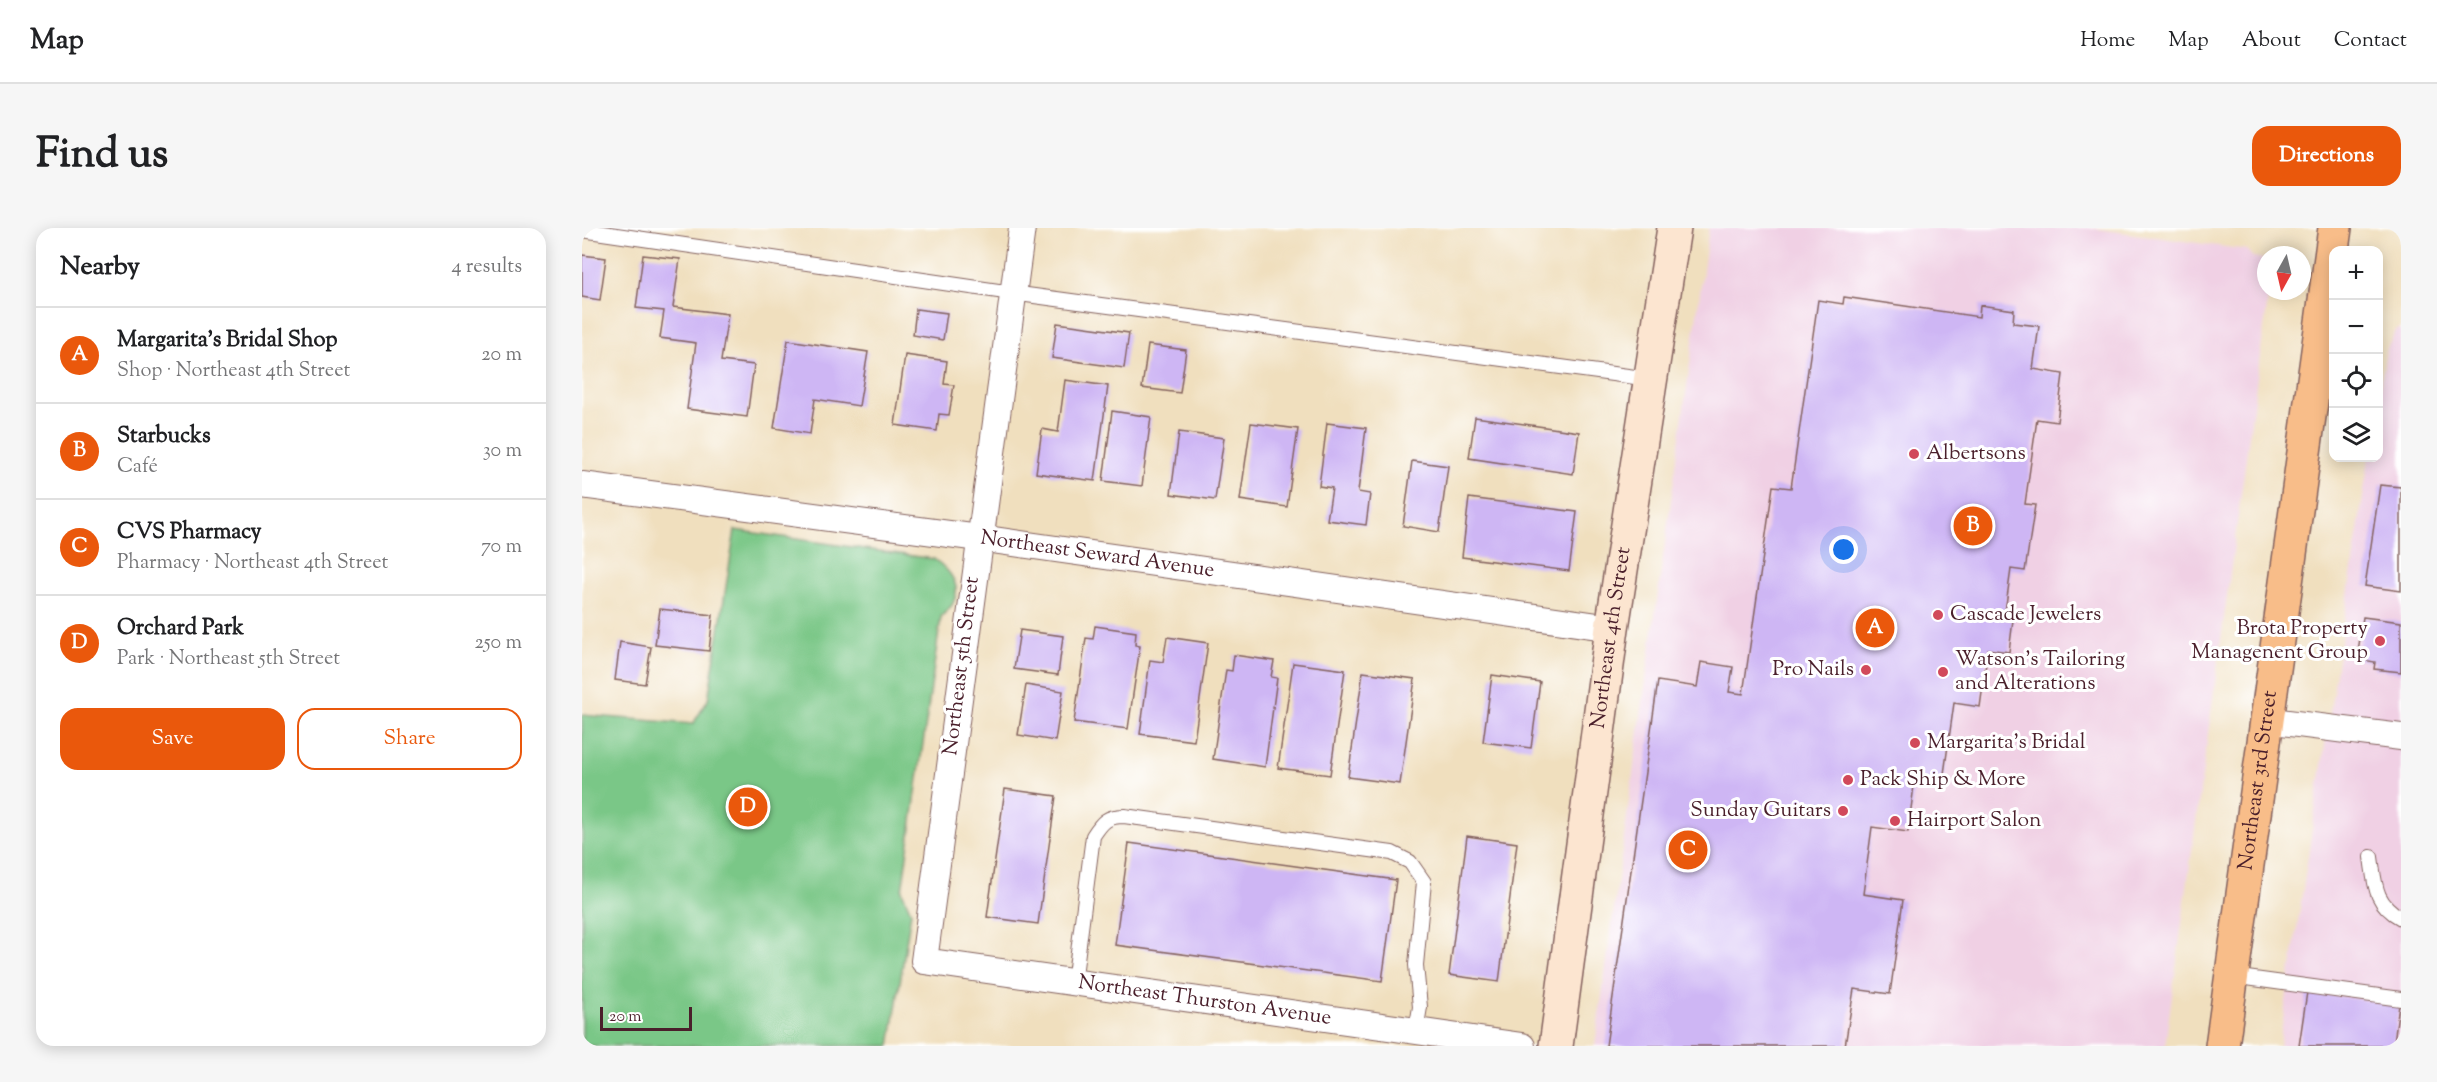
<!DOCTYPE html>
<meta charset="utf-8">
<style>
:root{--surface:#fff;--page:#f6f6f6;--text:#202124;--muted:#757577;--line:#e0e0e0;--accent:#ea580c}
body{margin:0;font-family:"Sorts Mill Goudy",serif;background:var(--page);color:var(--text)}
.controls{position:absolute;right:18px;top:18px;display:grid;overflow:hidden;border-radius:12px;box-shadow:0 3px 15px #0003}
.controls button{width:54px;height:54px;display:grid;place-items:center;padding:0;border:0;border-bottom:2px solid var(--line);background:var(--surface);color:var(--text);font:30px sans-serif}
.compass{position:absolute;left:1675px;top:18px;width:54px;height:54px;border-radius:50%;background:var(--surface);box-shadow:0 3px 15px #0003;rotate:188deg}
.scale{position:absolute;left:18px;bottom:15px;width:92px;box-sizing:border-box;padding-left:6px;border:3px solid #4a1f2b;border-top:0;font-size:16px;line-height:21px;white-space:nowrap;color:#4a1f2b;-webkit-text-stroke:4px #fff;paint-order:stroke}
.you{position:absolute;left:1262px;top:322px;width:21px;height:21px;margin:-15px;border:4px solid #fff;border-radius:50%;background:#1a73e8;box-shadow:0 0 0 9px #1a73e833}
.badge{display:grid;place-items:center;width:39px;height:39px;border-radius:50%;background:var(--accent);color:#fff;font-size:20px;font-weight:700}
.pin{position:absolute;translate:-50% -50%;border:3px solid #fff;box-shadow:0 2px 6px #0006}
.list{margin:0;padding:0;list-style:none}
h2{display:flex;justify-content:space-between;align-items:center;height:78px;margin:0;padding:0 24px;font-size:26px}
h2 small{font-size:20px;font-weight:400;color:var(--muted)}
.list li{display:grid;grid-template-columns:39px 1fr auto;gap:18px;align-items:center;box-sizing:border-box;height:96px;padding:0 24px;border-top:2px solid var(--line)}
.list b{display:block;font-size:22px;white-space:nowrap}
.list p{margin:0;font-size:20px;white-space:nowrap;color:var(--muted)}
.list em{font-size:20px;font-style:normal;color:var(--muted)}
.actions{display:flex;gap:12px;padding:18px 24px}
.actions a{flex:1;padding:14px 0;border:2px solid var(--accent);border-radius:18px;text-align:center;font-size:21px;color:var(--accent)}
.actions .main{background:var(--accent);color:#fff}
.icon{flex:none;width:33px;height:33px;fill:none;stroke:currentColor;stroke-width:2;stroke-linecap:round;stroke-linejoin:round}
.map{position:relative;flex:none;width:1819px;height:818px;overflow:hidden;border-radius:18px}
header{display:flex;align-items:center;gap:36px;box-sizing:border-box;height:84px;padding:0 30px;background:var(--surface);border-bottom:2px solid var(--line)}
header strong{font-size:28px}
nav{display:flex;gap:33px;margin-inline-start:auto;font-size:21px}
.intro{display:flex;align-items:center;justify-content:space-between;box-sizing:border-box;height:144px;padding:0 36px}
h1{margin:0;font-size:42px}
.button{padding:15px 27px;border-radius:18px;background:var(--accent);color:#fff;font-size:21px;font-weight:700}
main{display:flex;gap:36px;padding:0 36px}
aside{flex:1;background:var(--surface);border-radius:18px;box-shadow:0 3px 15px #0003}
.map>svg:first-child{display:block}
.built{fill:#f0d0e4}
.green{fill:#7ac787;stroke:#627359;stroke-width:1.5}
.building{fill:#ceb6f4}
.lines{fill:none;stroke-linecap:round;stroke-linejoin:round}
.lane-casing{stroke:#84625e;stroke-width:16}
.street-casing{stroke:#84625e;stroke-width:28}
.secondary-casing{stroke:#84625e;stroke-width:36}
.primary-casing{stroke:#84625e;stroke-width:36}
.lane{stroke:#fff;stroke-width:14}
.street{stroke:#fff;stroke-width:26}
.secondary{stroke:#fce5d0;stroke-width:33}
.primary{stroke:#f8bd89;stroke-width:33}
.poi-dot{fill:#d1495b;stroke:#fff;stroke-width:2}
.labels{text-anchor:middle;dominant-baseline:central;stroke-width:6;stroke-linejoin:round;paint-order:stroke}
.poi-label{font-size:21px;fill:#4a1f2b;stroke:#fff;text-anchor:start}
.street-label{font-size:21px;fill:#4a1f2b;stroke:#fff}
</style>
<header>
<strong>Map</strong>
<nav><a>Home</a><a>Map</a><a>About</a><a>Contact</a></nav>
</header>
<div class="intro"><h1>Find us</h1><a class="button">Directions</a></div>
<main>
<aside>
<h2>Nearby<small>4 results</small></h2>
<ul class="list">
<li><span class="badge">A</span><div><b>Margarita’s Bridal Shop</b><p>Shop · Northeast 4th Street</p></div><em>20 m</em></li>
<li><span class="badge">B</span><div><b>Starbucks</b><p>Café</p></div><em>30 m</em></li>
<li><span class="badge">C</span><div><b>CVS Pharmacy</b><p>Pharmacy · Northeast 4th Street</p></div><em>70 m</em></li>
<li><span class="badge">D</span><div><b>Orchard Park</b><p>Park · Northeast 5th Street</p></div><em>250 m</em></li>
</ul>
<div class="actions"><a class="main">Save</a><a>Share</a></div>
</aside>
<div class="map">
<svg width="1819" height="818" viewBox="0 0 1819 818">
<rect width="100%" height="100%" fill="#fff"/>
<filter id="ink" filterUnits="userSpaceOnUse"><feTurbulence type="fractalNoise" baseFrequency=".0167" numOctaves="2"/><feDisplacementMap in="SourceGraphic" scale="12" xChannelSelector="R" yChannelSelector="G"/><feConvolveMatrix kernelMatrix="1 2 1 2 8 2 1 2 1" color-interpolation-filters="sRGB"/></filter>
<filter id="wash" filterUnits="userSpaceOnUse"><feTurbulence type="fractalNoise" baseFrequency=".008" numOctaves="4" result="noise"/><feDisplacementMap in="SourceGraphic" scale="24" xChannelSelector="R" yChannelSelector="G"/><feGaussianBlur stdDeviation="1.35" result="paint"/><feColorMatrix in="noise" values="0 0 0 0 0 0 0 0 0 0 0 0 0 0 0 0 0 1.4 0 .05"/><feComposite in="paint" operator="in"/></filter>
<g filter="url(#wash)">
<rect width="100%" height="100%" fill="#f0dfbe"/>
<g class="built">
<path d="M 1127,0 L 1509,0 L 1665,22 L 1671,29 L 1684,32 L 1684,63 L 1687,63 L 1583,818 L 1013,818 Z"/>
<path d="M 1819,100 L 1819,818 L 1697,818 L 1787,230 L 1796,230 L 1797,171 L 1804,122 L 1814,103 Z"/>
</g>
<path class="green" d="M 153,302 L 352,331 C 366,341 381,356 371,375 C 369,380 362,385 359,389 L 320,663 L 329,684 L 308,818 L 0,818 L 0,487 L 111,496 L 126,472 Z"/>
<g id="blocks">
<g class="building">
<path d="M 0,27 L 24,30 L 18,72 L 0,69 Z"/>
<path d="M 61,27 L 98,31 L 91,79 L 146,86 L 139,133 L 172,137 L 165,189 L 105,181 L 114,115 L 78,110 L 82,83 L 54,80 Z"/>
<path d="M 1262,69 L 1397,89 L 1398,77 L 1432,82 L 1431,95 L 1457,98 L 1451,141 L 1481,146 L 1475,194 L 1455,191 L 1443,276 L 1453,277 L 1443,343 L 1429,341 L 1422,391 L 1431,392 L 1427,424 L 1406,421 L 1398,479 L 1372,475 L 1361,553 L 1333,550 L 1326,604 L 1290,599 L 1281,666 L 1321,672 L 1308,766 L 1272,761 L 1263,818 L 1024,818 L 1076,453 L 1115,459 L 1119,434 L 1151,439 L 1147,464 L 1161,466 L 1191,258 L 1209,260 L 1236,72 L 1261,76 Z"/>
<path d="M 334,81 L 365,85 L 361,112 L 331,107 Z"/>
<path d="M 475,95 L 547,105 L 542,140 L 470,130 Z"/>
<path d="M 206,112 L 286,124 L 277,178 L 233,171 L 228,206 L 192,200 Z"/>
<path d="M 566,117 L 604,122 L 598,165 L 560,160 Z"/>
<path d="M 323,127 L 365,133 L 362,156 L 372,157 L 367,187 L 357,186 L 355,203 L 313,197 Z"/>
<path d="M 483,152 L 526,158 L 513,253 L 454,245 L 460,201 L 476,204 Z"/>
<path d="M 530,183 L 569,189 L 560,258 L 521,253 Z"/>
<path d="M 893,189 L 997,204 L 991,246 L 887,230 Z"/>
<path d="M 669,195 L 716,201 L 705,279 L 658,272 Z"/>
<path d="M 745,195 L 784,200 L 776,264 L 788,266 L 784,297 L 745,292 L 750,260 L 737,258 Z"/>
<path d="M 597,204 L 642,210 L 633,272 L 589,266 Z"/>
<path d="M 830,233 L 866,238 L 857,304 L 821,298 Z"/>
<path d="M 1798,257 L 1819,259 L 1819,363 L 1783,358 Z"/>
<path d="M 887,270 L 995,284 L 987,343 L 880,329 Z"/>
<path d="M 78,381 L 131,387 L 127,423 L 73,417 Z"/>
<path d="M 1781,389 L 1819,394 L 1819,444 L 1792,441 L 1793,434 L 1775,431 Z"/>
<path d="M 513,398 L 554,404 L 553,417 L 558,418 L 546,501 L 492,494 L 504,410 L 511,411 Z"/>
<path d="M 438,402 L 481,408 L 476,447 L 432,441 Z"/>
<path d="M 585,409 L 626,415 L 612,513 L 558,506 L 568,432 L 581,434 Z"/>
<path d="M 38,414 L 69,419 L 63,456 L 33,452 Z"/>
<path d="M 652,427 L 692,433 L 689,449 L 695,450 L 683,539 L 631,531 L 644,442 L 650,443 Z"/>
<path d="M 711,435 L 763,442 L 748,547 L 696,540 Z"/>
<path d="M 781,444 L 833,451 L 818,556 L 766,549 Z"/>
<path d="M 910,447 L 958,454 L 949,520 L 901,514 Z"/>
<path d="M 444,457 L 481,463 L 473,513 L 436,507 Z"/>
<path d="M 423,561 L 474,568 L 456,696 L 405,689 Z"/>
<path d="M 885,608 L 935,615 L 917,754 L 867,747 Z"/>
<path d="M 547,615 L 814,652 L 800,753 L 533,717 Z"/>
<path d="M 1725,764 L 1817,777 L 1812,814 L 1819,815 L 1819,818 L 1717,818 Z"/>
</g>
</g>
</g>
<g filter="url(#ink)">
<use href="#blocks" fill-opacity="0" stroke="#84625e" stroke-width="1.5"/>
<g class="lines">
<g class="lane-casing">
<g id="lane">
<path d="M 0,2 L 430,65 L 1068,151"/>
<path d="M 1789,629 C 1793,656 1792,675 1819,690"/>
<path d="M 1650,748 L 1819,771"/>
<path d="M 492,755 L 511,608 C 520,594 525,588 542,588 L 810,625 L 828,634 L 842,654 L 834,737 L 838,779 L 834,803"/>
</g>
</g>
<g class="street-casing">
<g id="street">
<path id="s1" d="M 440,0 L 342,733 L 940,818"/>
<path id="s2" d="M 0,257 L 397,310 L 1030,400"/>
<path d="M 1683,492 L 1819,509"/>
</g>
</g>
<g class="secondary-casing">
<g id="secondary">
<path id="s3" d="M 974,818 L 1030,400 L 1092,0"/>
</g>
</g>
<g class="primary-casing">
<g id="primary">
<path id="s4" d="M 1640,818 L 1753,0"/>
</g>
</g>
<use href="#lane" class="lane"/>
<use href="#street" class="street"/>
<use href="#secondary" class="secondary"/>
<use href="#primary" class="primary"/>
</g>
</g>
<g class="poi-dot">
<circle cx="1332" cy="226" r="6"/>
<circle cx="1356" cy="387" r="6"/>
<circle cx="1798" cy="413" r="6"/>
<circle cx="1284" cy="442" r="6"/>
<circle cx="1361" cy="444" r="6"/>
<circle cx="1333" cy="515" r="6"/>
<circle cx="1266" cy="552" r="6"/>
<circle cx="1261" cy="583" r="6"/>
<circle cx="1313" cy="593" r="6"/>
</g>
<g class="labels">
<g class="poi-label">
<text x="1344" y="226">Albertsons</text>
<text x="1368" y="387">Cascade Jewelers</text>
<text x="1786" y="401" text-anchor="end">Brota Property<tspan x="1786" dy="24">Managenent Group</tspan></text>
<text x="1373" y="432">Watson’s Tailoring<tspan x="1373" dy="24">and Alterations</tspan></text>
<text x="1272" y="442" text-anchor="end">Pro Nails</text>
<text x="1345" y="515">Margarita’s Bridal</text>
<text x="1278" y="552">Pack Ship &amp; More</text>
<text x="1249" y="583" text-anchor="end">Sunday Guitars</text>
<text x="1325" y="593">Hairport Salon</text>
</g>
<g class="street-label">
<text stroke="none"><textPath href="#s2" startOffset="520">Northeast Seward Avenue</textPath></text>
<text stroke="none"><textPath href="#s3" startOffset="412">Northeast 4th Street</textPath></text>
<text transform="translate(380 438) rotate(-83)">Northeast 5th Street</text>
<text stroke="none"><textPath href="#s4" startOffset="268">Northeast 3rd Street</textPath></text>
<text stroke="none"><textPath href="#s1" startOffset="1023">Northeast Thurston Avenue</textPath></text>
</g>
</g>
</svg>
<div class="controls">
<button>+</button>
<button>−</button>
<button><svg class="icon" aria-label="locate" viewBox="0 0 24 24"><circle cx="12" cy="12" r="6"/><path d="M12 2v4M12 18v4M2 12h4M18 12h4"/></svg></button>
<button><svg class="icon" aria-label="layers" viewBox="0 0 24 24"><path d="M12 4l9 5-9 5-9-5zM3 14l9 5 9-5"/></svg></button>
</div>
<svg class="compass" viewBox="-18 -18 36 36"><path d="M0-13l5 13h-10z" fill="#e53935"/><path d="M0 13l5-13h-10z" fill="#757577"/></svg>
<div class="scale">20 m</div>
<div class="you"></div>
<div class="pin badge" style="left:1293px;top:400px">A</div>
<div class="pin badge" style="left:1391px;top:298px">B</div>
<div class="pin badge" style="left:1106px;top:622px">C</div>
<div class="pin badge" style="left:166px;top:579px">D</div>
</div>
</main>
